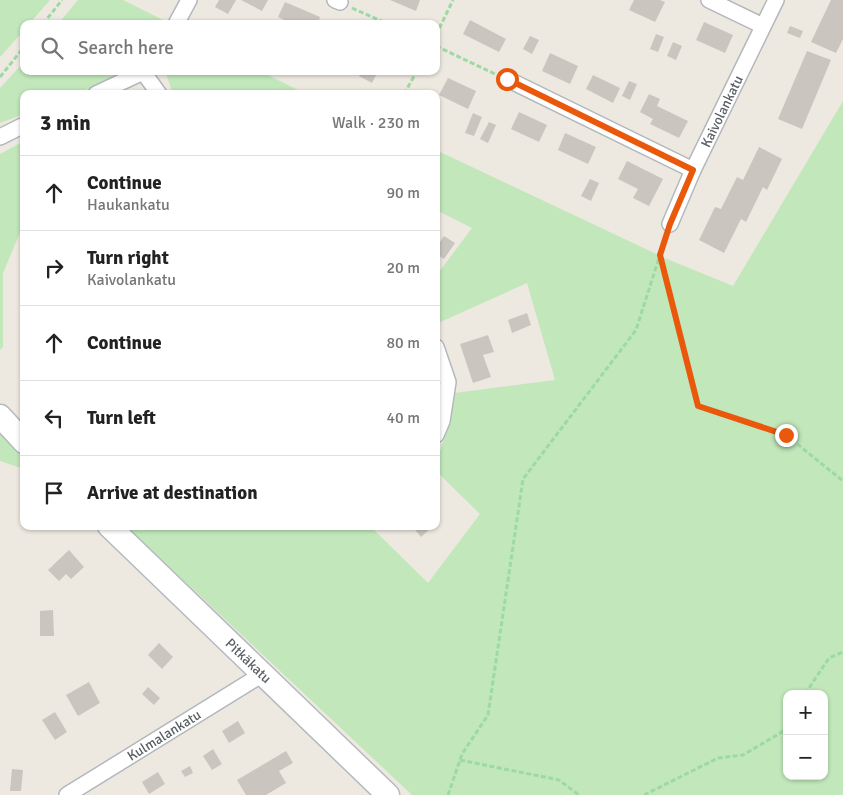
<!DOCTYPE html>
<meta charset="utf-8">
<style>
:root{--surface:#fff;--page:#f2f2f2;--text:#222;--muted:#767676;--line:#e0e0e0}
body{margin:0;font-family:Signika,sans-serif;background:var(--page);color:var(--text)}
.controls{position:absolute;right:15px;bottom:15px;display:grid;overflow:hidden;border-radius:10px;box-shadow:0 1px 4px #0004}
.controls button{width:45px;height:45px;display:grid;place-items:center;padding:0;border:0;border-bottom:1px solid var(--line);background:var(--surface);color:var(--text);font:25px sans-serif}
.stop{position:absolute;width:15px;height:15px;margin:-11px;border:4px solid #ea580c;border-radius:50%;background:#fff}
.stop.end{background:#ea580c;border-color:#fff;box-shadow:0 1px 5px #0008}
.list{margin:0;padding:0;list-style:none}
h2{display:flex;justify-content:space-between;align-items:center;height:65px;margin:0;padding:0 20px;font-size:21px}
h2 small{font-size:16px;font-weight:400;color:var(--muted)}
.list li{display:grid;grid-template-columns:32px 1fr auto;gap:15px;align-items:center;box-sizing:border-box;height:75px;padding:0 20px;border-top:1px solid var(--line)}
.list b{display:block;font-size:19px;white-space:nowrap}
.list p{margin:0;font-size:16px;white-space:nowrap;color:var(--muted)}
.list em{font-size:16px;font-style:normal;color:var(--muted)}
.icon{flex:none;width:28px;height:28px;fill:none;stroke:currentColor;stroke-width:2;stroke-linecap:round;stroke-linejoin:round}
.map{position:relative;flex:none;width:843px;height:795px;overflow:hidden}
.search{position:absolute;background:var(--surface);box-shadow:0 1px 4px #0004;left:20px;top:20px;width:420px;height:55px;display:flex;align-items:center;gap:12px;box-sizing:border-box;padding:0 18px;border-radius:10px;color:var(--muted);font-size:19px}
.panel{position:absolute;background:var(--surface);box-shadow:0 1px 4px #0004;left:20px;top:90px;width:420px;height:440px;border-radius:10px}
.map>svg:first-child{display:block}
.green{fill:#c1e7bb;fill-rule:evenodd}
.building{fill:#cac6bf}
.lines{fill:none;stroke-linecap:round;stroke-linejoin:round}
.street-casing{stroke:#b3b8bc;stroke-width:18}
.secondary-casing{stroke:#b4babf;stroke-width:25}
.path{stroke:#9ddaa3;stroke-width:3;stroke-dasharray:5 2.5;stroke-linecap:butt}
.street{stroke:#fff;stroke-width:15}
.secondary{stroke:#fff;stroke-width:22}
.route{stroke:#ea580c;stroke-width:6}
.labels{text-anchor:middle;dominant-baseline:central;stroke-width:4;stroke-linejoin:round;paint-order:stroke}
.street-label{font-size:14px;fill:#595f63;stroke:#fff}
</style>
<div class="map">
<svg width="843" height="795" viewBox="0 0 843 795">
<rect width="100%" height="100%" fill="#ede9e0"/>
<g class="green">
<path d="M 0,0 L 50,0 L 29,24 L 24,24 L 24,30 L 0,57 Z"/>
<path d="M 78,0 L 123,0 L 165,21 L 163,24 L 58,24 Z"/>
<path d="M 24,62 L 24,71 L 123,71 L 95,86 L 75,94 L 24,94 L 24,114 L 0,123 L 0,88 Z"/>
<path d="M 165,71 L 260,71 L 306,94 L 173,94 Z"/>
<path d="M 843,101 L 843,795 L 412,795 L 126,526 L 370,526 L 428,583 L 480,514 L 436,471 L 436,463 L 447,431 L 455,393 L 555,380 L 527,283 L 436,324 L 436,276 L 472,228 L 436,210 L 436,150 L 667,259 L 733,286 ZM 787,694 L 824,694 L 824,776 L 787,776 Z"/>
<path d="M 24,141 L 24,223 L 3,273 L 3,347 L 0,350 L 0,154 Z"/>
<path d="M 0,429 L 24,454 L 24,469 L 0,461 Z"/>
</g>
<g class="building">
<path d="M 219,0 L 236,0 L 228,14 L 215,7 Z"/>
<path d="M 241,0 L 268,0 L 262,11 Z"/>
<path d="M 390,0 L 420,0 L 416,11 Z"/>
<path d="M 634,0 L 660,0 L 665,2 L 655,22 L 629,10 Z"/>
<path d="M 831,0 L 843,0 L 843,39 L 836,53 L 811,42 Z"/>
<path d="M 285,2 L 320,17 L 318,24 L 292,24 L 278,17 Z"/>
<path d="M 470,20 L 506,39 L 499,52 L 463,34 Z"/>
<path d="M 704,22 L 733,35 L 725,53 L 696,40 Z"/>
<path d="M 790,26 L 803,31 L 800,38 L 787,33 Z"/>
<path d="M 656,34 L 664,37 L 658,52 L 650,49 Z"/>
<path d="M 530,36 L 539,40 L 532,54 L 523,49 Z"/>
<path d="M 673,42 L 682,46 L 676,60 L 667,56 Z"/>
<path d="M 807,51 L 831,60 L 802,129 L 778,119 Z"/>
<path d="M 550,53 L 578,66 L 570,84 L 542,71 Z"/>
<path d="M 362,71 L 378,71 L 372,83 L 359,76 Z"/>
<path d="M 593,75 L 620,88 L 613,103 L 586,89 Z"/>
<path d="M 448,78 L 476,91 L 468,109 L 439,95 Z"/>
<path d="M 629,81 L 637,84 L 630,100 L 622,96 Z"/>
<path d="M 649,94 L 660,99 L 657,106 L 688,121 L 679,138 L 650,124 L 653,119 L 640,112 Z"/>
<path d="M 519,112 L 547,125 L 539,142 L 511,129 Z"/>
<path d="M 473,113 L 482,117 L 474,136 L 465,133 Z"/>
<path d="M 489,122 L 496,125 L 488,143 L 480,139 Z"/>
<path d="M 565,133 L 596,147 L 588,164 L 558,150 Z"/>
<path d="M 759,147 L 782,159 L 767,190 L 763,187 L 746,222 L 741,219 L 724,253 L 699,240 L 715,207 L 721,209 L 737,177 L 743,180 Z"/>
<path d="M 627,161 L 663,179 L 649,206 L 633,198 L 638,189 L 618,179 Z"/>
<path d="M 590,179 L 599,183 L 591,201 L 581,196 Z"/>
<path d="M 444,236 L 455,243 L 444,259 L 436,254 L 436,248 Z"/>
<path d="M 527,313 L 531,325 L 512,333 L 508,320 Z"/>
<path d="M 488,335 L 494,352 L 483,355 L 491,377 L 473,383 L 460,344 Z"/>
<path d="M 412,526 L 433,526 L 421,537 Z"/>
<path d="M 69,550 L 84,567 L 71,579 L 66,574 L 59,581 L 48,570 Z"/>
<path d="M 53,610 L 54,636 L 40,636 L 40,611 Z"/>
<path d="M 159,643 L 173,657 L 162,669 L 148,655 Z"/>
<path d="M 89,682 L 100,703 L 78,716 L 66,695 Z"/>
<path d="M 148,687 L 160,698 L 154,705 L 142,694 Z"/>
<path d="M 55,712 L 67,732 L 55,740 L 42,720 Z"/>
<path d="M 238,721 L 245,733 L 229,743 L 222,731 Z"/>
<path d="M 213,749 L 222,764 L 212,770 L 203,756 Z"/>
<path d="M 286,751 L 293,763 L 279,771 L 286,783 L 266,795 L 246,795 L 237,780 Z"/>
<path d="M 190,766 L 193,773 L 185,777 L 181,771 Z"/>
<path d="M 12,769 L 23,770 L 21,791 L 10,791 Z"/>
<path d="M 158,772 L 165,784 L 149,794 L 142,782 Z"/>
</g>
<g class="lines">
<g class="street-casing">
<g id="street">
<path d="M 335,0 L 340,2"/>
<path d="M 709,0 L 763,26"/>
<path d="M 176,24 L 189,0"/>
<path d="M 144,73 L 159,94"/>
<path d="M 507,79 L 693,170"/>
<path d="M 96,94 L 145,71"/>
<path d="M 0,137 L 24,125"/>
<path id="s1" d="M 670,224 L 693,170 L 776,0"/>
<path d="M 436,347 L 448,382 L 442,421 L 436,435"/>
<path id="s2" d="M 67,795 L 261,675"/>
</g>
</g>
<g class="secondary-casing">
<g id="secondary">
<path d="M 0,416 L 24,442"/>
<path id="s3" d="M 109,526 L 388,795"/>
</g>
</g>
<g class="path">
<path d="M 352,8 L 388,24"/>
<path d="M 43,24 L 62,0"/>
<path d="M 436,35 L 453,0"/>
<path d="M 436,46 L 495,74"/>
<path d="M 0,77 L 24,47"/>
<path d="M 404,94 L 417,71"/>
<path d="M 661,255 L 698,406 L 786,435 L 843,481"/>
<path d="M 805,694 L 829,658 L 843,652"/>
<path d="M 460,760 L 559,780 L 579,795"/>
<path d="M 448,795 L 462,754 L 488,715 L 523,479 L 636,330 L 666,236"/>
<path d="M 644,795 L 718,758 L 743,755 L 787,729"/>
</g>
<use href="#street" class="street"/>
<use href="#secondary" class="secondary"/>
</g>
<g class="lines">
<path class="route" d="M 507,79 L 693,170 L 670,224 L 660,255 L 698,406 L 786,435"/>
</g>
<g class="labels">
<g class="street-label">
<text stroke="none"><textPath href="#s1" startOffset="124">Kaivolankatu</textPath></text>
<text stroke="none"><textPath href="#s3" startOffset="194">Pitkäkatu</textPath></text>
<text stroke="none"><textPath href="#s2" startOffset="114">Kulmalankatu</textPath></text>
</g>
</g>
</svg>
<div class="controls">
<button>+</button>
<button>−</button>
</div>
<div class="stop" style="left:507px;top:79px"></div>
<div class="stop end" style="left:786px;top:435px"></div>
<div class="search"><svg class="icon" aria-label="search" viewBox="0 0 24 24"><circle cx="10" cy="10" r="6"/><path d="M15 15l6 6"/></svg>Search here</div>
<section class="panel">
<h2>3 min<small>Walk · 230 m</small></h2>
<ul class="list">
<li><svg class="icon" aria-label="ahead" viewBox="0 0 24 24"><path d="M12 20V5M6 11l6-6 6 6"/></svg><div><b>Continue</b><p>Haukankatu</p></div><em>90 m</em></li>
<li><svg class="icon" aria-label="right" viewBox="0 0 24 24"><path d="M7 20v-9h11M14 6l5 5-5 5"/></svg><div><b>Turn right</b><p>Kaivolankatu</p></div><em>20 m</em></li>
<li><svg class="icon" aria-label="ahead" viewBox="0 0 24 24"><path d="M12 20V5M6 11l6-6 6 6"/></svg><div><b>Continue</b></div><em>80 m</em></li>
<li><svg class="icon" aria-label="left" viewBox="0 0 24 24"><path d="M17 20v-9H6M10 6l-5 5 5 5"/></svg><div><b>Turn left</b></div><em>40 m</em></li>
<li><svg class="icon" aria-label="arrive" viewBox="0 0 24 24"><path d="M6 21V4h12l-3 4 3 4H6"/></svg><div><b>Arrive at destination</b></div></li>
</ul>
</section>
</div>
